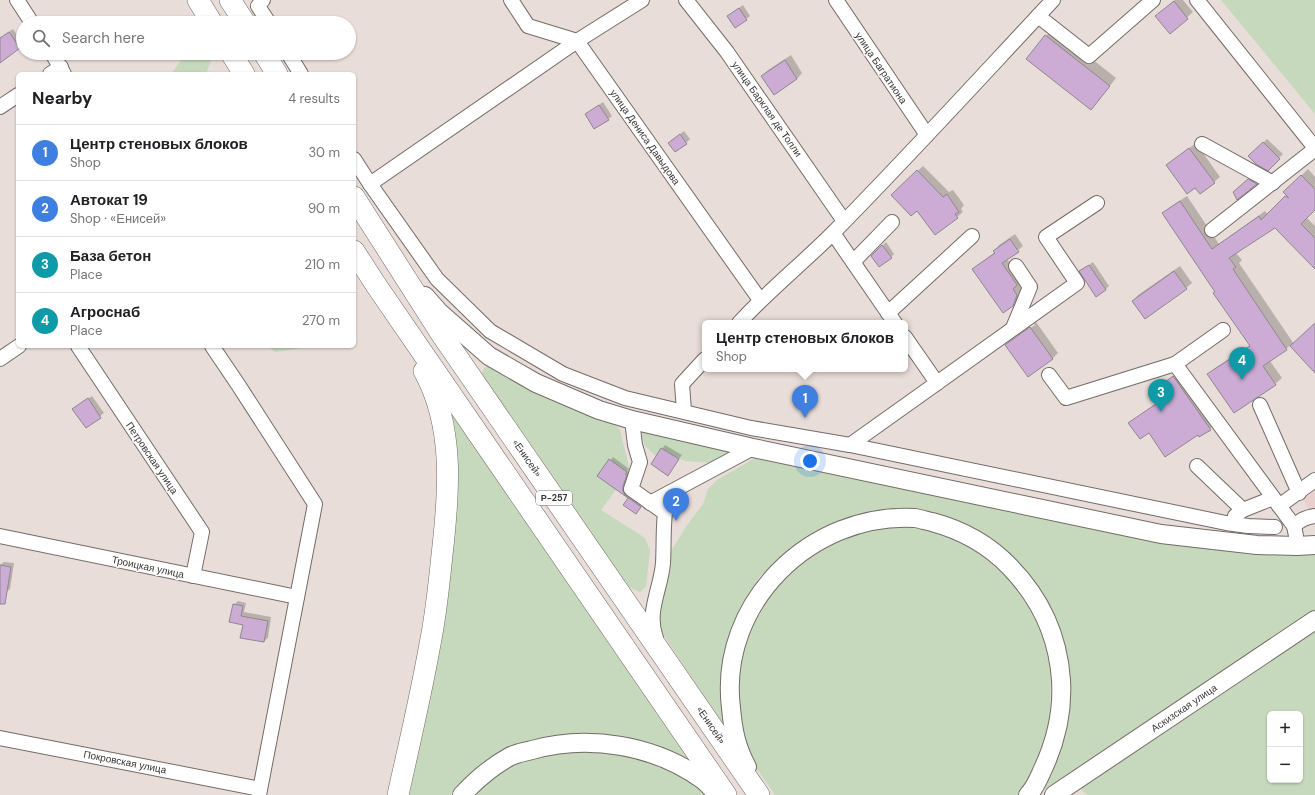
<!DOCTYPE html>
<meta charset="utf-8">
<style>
:root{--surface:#fff;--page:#f2f2f2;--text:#202124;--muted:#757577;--line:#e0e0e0;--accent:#6b43bb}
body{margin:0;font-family:"DM Sans",sans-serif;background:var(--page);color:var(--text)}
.controls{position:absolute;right:12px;bottom:12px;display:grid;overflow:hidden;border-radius:6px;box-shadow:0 1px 3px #0004}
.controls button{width:36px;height:36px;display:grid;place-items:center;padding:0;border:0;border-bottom:1px solid var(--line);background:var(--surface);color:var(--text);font:20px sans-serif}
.you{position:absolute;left:810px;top:461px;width:14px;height:14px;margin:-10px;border:3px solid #fff;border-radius:50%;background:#1a73e8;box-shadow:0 0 0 6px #1a73e833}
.badge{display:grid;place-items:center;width:26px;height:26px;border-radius:50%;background:var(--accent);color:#fff;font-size:13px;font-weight:700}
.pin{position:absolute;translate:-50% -33px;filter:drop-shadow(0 1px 2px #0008)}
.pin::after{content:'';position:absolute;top:21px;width:14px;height:12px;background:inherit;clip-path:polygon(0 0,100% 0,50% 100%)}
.popup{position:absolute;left:702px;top:320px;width:206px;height:52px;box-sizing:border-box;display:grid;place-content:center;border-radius:6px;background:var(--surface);filter:drop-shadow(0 1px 3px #0005);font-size:13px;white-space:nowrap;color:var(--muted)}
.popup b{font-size:15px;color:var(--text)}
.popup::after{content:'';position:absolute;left:50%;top:100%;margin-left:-8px;border:8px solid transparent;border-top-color:var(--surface)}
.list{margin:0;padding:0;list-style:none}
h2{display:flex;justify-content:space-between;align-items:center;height:52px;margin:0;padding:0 16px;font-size:17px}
h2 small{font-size:13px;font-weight:400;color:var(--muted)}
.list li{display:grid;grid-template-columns:26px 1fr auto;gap:12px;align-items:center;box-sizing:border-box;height:56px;padding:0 16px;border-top:1px solid var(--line)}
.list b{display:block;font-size:15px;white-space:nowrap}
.list p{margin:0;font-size:13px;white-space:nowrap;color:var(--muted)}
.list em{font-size:13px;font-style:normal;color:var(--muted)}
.icon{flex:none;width:22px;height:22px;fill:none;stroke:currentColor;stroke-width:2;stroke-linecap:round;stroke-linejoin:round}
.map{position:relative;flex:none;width:1315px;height:795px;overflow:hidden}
.search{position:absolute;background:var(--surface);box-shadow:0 1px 3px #0004;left:16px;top:16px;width:340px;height:44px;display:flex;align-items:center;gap:10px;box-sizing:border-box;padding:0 14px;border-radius:22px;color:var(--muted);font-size:15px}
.panel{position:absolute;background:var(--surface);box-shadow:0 1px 3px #0004;left:16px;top:72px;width:340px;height:276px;border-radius:6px}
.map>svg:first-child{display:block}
.commercial{fill:#e9cfce}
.green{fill:#c6d9bd;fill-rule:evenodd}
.shadow{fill:#0003}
.building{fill:#ccabd4;stroke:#8f8890}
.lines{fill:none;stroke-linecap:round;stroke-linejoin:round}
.minor-casing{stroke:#746b67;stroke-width:16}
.major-casing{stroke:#746b67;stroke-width:20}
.highway-casing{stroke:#746b67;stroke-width:22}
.minor{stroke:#fff;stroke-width:14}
.major{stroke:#fff;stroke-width:18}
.highway{stroke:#fff;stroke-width:21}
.labels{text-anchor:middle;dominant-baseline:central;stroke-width:3;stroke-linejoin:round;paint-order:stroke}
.shield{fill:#fff;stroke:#747170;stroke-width:1}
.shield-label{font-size:9px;font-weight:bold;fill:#383432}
.street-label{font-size:10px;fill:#383432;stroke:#fff}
</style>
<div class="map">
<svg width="1315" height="795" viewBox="0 0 1315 795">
<rect width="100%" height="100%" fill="#e8ddd8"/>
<path class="commercial" d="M 1315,490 L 1315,520 L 1303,499 Z"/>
<g class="green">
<path d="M 1221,0 L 1315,0 L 1315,114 Z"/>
<path d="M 186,53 L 212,53 L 211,60 L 206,74 L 171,74 Z"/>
<path d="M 268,346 L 303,346 L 302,348 L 275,352 Z"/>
<path d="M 491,365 L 616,421 L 615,425 L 620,430 L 630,471 L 601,510 L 645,538 L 650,550 L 646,587 L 640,592 L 629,587 L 515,433 L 481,376 L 484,368 Z"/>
<path d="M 447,397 L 702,767 L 589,735 L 474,771 L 450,795 L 403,795 L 435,644 Z"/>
<path d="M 641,428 L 735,448 L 710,463 L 686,461 L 679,459 L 661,448 L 656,456 L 644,445 Z"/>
<path d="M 768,456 L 908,487 L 1315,552 L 1315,610 L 1045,789 L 1063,735 L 1040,592 L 921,513 L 792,549 L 760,576 L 739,609 L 727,643 L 722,693 L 727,731 L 660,630 L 660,613 L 671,551 L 687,525 L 703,504 L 708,489 L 717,480 L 755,458 Z"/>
<path d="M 886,527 L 918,528 L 946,534 L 974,549 L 1004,574 L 1027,598 L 1046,635 L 1051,671 L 1050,712 L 1046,754 L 1021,795 L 775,795 L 751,760 L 740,727 L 739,647 L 751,612 L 800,560 L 848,537 Z"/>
<path d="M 1315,632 L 1315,795 L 1088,795 L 1081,790 L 1087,780 ZM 1270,714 L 1300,714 L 1300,780 L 1270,780 Z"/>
<path d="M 588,749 L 632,757 L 661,766 L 701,787 L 707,795 L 469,795 L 516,762 L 549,751 Z"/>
</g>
<g class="shadow">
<path d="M 1175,0 L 1183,0 L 1193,12 L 1170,33 L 1162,11 Z"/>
<path d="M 743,5 L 750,16 L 736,27 L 732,13 Z"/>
<path d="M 1053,28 L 1116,78 L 1098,101 L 1046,36 Z"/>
<path d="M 13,29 L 23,44 L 20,48 L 0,57 L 0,38 Z"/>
<path d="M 791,55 L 802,73 L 797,79 L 774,93 L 762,76 L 768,70 Z"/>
<path d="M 603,102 L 612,116 L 608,119 L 586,114 Z"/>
<path d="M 684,131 L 690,139 L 686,143 L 669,143 Z"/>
<path d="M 1267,139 L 1283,154 L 1268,169 L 1250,156 Z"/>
<path d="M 1196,143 L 1220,177 L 1214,182 L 1196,186 L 1167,165 Z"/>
<path d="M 923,166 L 949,192 L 953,190 L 964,205 L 961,209 L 963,212 L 957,217 L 917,209 L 892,195 Z"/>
<path d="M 1308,169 L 1315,177 L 1315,208 L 1306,217 L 1315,226 L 1315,267 L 1275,226 L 1236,253 L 1242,260 L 1239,263 L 1294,344 L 1315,324 L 1315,371 L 1291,345 L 1270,361 L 1282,378 L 1275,384 L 1234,412 L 1209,375 L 1215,368 L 1250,345 L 1164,213 L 1170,207 L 1187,196 L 1219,244 L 1265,211 L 1268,215 L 1288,195 L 1285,192 Z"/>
<path d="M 1252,176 L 1259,180 L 1237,198 L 1238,188 Z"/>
<path d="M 1015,234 L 1023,246 L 1007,259 L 1022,279 L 1018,283 L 1022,290 L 1018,299 L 1012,305 L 973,269 L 995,252 L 994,251 L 999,245 Z"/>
<path d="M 886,242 L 894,254 L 891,257 L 872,256 Z"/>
<path d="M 1093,262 L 1109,286 L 1105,290 L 1081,271 Z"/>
<path d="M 1180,266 L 1192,283 L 1186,288 L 1145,318 L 1133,301 L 1138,295 Z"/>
<path d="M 1036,322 L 1058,353 L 1053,358 L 1028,376 L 1006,345 L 1011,340 L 1011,342 L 1035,325 L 1034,324 Z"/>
<path d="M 1177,374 L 1213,426 L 1200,436 L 1173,392 L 1169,379 Z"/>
<path d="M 92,396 L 104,413 L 86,427 L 77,406 Z"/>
<path d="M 665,445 L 682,455 L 668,474 L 662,449 Z"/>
<path d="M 613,457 L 629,469 L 627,471 L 629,472 L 625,483 L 625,488 L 643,504 L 639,510 L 629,498 L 599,476 Z"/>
<path d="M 4,562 L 14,563 L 10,589 L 6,592 L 0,591 L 0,565 Z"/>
<path d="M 238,601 L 246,603 L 244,612 L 271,617 L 268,638 L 264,641 L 244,624 L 234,605 Z"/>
</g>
<g class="building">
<path d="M 1174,1 L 1188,19 L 1170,34 L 1155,16 Z"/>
<path d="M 739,8 L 747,20 L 735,28 L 727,16 Z"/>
<path d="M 9,32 L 20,48 L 0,63 L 0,38 Z"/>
<path d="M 1045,35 L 1110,86 L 1091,110 L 1026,59 Z"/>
<path d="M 785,60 L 797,79 L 774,95 L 761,76 Z"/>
<path d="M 599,105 L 609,120 L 594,129 L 585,114 Z"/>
<path d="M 680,134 L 687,144 L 675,152 L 668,143 Z"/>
<path d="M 1263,142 L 1280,159 L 1268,171 L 1256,164 L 1248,156 Z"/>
<path d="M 1189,148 L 1215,183 L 1200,194 L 1195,188 L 1187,194 L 1166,165 Z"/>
<path d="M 917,170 L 943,197 L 947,194 L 959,212 L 955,214 L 958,218 L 935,235 L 917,211 L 911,216 L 891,195 Z"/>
<path d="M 1301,175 L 1315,189 L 1315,210 L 1301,224 L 1315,238 L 1315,269 L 1275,228 L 1229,258 L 1236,267 L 1233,269 L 1287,350 L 1263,366 L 1276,385 L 1234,413 L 1207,374 L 1250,346 L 1213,293 L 1215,292 L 1162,213 L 1180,201 L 1212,249 L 1259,216 L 1261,220 L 1285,196 L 1289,198 L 1283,192 Z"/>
<path d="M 1248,179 L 1257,184 L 1237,200 L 1233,192 Z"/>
<path d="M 1010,239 L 1019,252 L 1002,263 L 1017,285 L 1013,289 L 1017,295 L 1013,306 L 1003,313 L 972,269 L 995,253 L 993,251 Z"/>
<path d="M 882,245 L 892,258 L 879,267 L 871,256 Z"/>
<path d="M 1089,265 L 1106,290 L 1096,297 L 1079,271 Z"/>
<path d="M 1174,271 L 1187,289 L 1145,319 L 1132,301 Z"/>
<path d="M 1315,323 L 1315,373 L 1290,346 Z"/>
<path d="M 1030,327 L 1053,359 L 1028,377 L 1005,345 Z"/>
<path d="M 1173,376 L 1211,430 L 1199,437 L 1198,435 L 1165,457 L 1149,433 L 1140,439 L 1128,423 L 1172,393 L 1165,382 Z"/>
<path d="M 88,398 L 101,418 L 86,428 L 72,409 Z"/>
<path d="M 661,448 L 679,459 L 668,476 L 651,464 Z"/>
<path d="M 609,459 L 627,472 L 625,474 L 627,475 L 623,486 L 623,491 L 626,496 L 641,507 L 636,514 L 623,505 L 628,498 L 597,476 Z"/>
<path d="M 0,565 L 11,567 L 5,604 L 0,604 Z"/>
<path d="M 233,604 L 243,606 L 241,616 L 268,621 L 264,642 L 240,638 L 243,625 L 229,622 Z"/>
</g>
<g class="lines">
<g class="minor-casing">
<g id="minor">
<path d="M 17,0 L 32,23"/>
<path d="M 263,0 L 258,6 L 269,23"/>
<path d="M 511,0 L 528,26 L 577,41 L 760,300"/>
<path d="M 686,0 L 727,52 L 844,221"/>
<path d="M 836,0 L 927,135"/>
<path d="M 1197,0 L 1315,148"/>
<path d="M 1038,16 L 1089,56 L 1153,0"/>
<path d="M 52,53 L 64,74"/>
<path d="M 288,53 L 301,74"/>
<path d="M 50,74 L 61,67"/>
<path d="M 0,107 L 18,95"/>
<path d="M 1202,144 L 1273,183"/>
<path d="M 354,159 L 370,184 L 437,279 L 490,331 L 563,374 L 625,398 L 751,428 L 850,445 L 1226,523 L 1248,526 L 1275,527"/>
<path d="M 370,184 L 577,41 L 642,0"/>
<path d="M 1212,230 L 1315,149"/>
<path d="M 833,233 L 895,323"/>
<path d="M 853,262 L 892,222"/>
<path d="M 888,313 L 972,236"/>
<path d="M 739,323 C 768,291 802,264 833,233 C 908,157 980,78 1053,0"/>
<path d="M 1013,328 L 1030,287 L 1016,266"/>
<path d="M 78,346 L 202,532 L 193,576"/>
<path d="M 212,346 L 239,386 L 315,504 L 259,795"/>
<path d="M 0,359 L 19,346"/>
<path d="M 1175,364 L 1223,330"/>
<path d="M 1049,375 L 1066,398 L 1175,364 L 1294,526 L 1296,536 L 1297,546"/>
<path d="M 937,383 L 1077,283 L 1046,237 L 1097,203"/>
<path d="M 1260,405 L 1299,493"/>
<path d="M 684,411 L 682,384 L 705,359"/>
<path d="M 632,420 L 635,445 L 640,462 L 631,489 L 665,513 C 663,530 664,546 663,563 C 661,589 646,612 656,638"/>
<path d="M 850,445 L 937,383 L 905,337"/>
<path d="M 1197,466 L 1243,510"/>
<path d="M 650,503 L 753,448"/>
<path d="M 1279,506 L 1315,480"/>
<path d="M 1235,516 L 1243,510 L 1273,498"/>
<path d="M 1294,526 C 1300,520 1306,517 1315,516"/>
<path d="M 0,536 L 297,597"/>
<path d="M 0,738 L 260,789"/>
</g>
</g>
<g class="major-casing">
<g id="major">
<path d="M 425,296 L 439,312 L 489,356 L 536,383 L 599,410 L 632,420 L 753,448 L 1161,534 L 1257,545 L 1297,546 L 1315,545"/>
<path d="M 747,767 C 736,747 733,730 731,708 C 718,603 811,512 915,518 C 921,519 927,521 932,522 C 962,530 989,545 1010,567 C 1040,598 1058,636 1061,680 C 1063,712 1056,742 1042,771 C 1038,780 1035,788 1028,795"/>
<path d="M 462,795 C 476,780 491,767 509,757 C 516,753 525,752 532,750 C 588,734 655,745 703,780 C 708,784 713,790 718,795"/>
<path d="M 1054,795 L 1315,620"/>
</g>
</g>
<g class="highway-casing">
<g id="highway">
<path d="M 198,0 L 212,23"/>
<path d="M 230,0 L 245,23"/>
<path d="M 231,53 L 244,74"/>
<path d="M 264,53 L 277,74"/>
<path d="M 354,197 L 442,335 L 759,795"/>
<path d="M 354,251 L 376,285 L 726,795"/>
<path d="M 398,795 C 409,745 421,695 430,644 C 436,615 439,584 442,555 C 449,494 455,427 424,371"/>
</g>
</g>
<use href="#minor" class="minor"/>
<use href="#major" class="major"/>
<use href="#highway" class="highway"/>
</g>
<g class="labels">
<rect class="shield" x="536" y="491" width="36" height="14" rx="3"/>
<g class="shield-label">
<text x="554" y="498">Р-257</text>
</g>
<g class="street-label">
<text transform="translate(881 68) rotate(56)">улица Багратиона</text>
<text transform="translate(767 109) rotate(55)">улица Барклая де Толли</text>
<text transform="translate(645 137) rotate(55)">улица Дениса Давыдова</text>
<text transform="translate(152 458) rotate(56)">Петровская улица</text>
<text transform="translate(527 458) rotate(55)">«Енисей»</text>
<text transform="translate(148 567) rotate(12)">Троицкая улица</text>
<text transform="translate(1184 708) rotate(-34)">Аскизская улица</text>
<text transform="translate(711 725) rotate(56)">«Енисей»</text>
<text transform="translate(125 762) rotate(11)">Покровская улица</text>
</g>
</g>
</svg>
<div class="controls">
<button>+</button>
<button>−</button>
</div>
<div class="you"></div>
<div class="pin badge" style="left:805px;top:418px;background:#3f7fe0">1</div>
<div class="popup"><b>Центр стеновых блоков</b>Shop</div>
<div class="pin badge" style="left:676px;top:521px;background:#3f7fe0">2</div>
<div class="pin badge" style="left:1161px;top:412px;background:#0f9aa8">3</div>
<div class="pin badge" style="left:1242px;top:380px;background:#0f9aa8">4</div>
<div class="search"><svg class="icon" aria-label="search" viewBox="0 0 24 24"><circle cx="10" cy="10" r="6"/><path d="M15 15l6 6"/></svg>Search here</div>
<section class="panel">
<h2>Nearby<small>4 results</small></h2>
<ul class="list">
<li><span class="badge" style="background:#3f7fe0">1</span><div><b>Центр стеновых блоков</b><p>Shop</p></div><em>30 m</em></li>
<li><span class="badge" style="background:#3f7fe0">2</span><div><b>Автокат 19</b><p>Shop · «Енисей»</p></div><em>90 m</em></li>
<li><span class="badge" style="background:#0f9aa8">3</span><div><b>База бетон</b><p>Place</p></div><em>210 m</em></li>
<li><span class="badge" style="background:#0f9aa8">4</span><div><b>Агроснаб</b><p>Place</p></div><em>270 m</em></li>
</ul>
</section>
</div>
